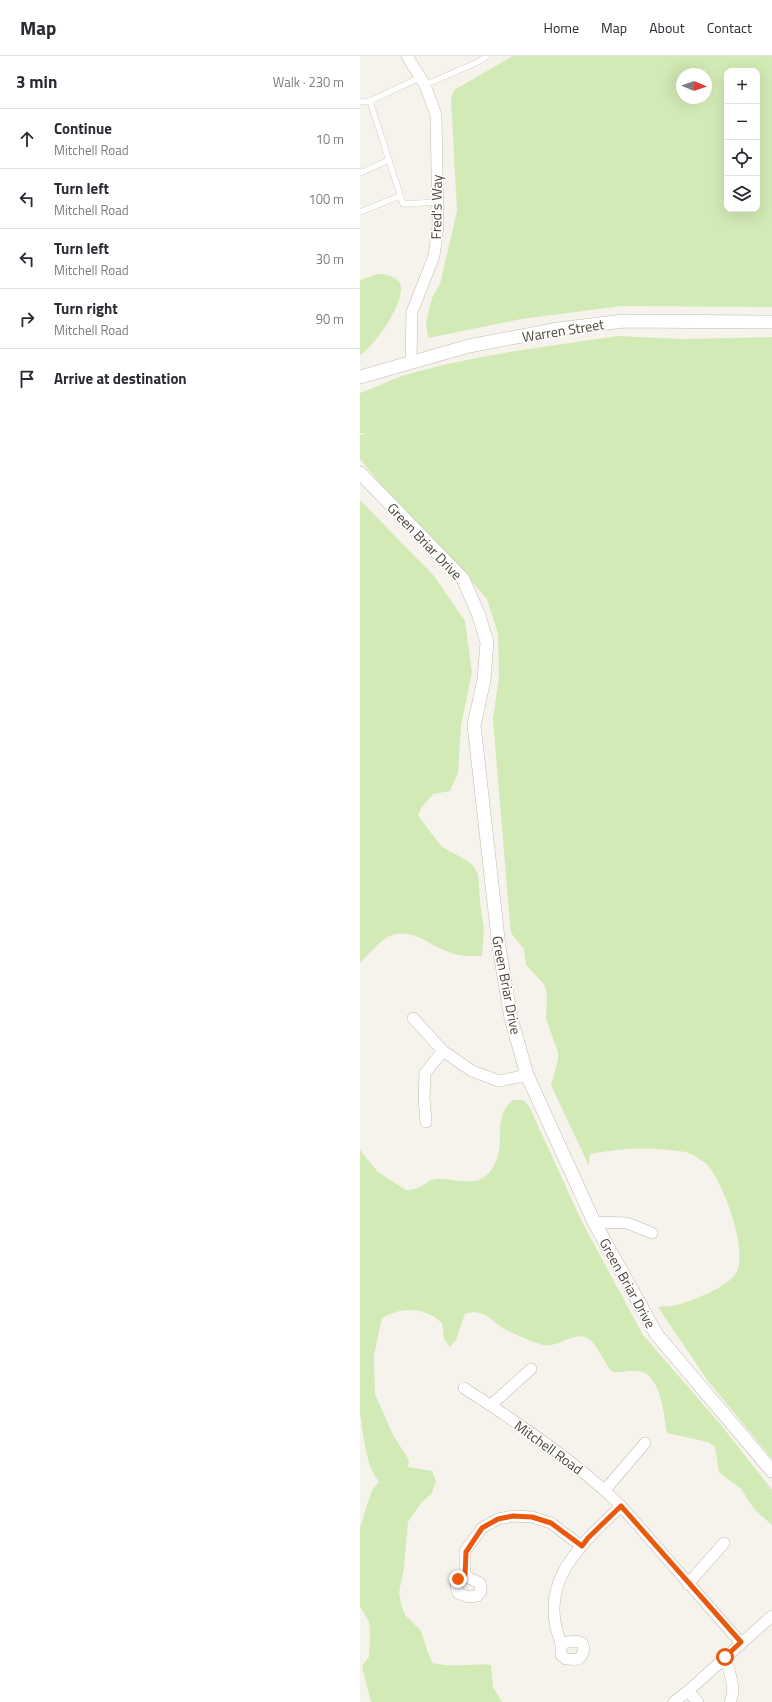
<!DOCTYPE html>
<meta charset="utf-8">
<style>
:root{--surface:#fff;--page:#f2f2f3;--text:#2b2b33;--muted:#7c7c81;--line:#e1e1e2}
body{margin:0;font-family:"Titillium Web",sans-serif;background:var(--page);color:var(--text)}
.controls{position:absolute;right:12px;top:12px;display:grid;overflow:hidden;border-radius:8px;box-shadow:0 4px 16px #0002}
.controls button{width:36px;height:36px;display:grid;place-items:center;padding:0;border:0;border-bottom:1px solid var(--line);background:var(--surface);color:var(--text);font:20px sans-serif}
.compass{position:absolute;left:316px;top:12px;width:36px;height:36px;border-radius:50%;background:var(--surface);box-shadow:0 4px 16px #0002;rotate:92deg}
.stop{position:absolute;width:12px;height:12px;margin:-9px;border:3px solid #ea580c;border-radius:50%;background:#fff}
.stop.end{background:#ea580c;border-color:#fff;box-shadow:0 1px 4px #0008}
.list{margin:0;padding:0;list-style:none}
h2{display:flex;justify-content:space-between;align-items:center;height:52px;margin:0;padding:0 16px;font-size:17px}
h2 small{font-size:13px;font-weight:400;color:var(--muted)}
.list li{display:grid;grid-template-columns:26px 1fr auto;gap:12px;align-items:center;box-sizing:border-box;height:60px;padding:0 16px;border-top:1px solid var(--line)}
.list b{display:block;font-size:15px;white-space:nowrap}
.list p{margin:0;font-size:13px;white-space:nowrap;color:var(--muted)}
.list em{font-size:13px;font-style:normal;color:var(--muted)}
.icon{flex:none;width:22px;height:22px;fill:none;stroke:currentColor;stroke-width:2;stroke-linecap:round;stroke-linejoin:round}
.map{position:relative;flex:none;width:412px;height:1646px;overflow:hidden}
header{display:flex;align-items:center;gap:24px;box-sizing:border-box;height:56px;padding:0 20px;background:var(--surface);border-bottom:1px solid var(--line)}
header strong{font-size:19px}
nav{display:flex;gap:22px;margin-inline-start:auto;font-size:14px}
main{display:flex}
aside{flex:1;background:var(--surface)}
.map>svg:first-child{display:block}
.green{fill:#d2eab5;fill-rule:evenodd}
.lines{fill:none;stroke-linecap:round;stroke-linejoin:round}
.service-casing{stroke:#c2bbae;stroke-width:6}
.minor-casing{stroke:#c2bbae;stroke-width:12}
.tertiary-casing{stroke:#c2bbae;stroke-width:14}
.service{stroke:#fff;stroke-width:5.5}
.minor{stroke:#fff;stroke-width:11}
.tertiary{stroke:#fff;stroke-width:13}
.route{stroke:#ea580c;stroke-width:5}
.labels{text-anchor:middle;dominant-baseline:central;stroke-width:3;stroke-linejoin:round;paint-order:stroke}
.street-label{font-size:14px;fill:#4b4439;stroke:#fff}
</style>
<header>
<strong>Map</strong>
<nav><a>Home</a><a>Map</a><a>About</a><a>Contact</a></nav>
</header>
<main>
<aside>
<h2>3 min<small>Walk · 230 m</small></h2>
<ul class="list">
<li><svg class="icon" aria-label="ahead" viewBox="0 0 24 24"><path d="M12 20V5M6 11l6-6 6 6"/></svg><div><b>Continue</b><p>Mitchell Road</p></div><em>10 m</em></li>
<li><svg class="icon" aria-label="left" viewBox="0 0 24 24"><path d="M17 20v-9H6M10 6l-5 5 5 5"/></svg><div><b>Turn left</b><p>Mitchell Road</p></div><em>100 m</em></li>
<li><svg class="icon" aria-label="left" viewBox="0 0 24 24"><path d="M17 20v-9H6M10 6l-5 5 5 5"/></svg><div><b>Turn left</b><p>Mitchell Road</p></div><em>30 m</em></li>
<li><svg class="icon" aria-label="right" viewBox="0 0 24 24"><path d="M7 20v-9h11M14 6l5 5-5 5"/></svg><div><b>Turn right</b><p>Mitchell Road</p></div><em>90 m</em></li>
<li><svg class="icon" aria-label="arrive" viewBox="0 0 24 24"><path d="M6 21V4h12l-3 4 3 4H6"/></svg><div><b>Arrive at destination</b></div></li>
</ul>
</aside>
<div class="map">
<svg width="412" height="1646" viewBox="0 0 412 1646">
<rect width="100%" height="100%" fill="#f6f3ec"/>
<g class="green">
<path d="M 153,0 L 412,0 L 412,251 L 262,250 L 161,263 L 68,282 L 66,266 L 72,242 L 80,228 L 97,155 L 91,43 L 94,34 ZM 367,15 L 397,15 L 397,153 L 367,153 ZM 322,18 L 346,18 L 346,42 L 322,42 Z"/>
<path d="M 17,218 C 24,218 34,219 39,226 C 50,240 14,292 0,299 L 0,224 Z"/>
<path d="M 258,280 L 323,283 L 412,281 L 412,1403 L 348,1325 L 298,1251 C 304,1250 310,1251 316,1249 C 332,1245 365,1232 375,1219 C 390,1199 364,1129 349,1111 C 344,1105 334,1099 326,1096 C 321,1095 314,1095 308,1094 C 281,1091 256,1093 230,1098 L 229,1110 L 191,1029 L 198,1004 L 198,996 L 186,963 L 187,937 L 184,928 L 166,909 L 164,893 L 151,877 L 150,868 L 133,663 L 139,621 L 138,578 L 127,543 L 87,497 L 19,426 L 0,403 L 0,379 L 6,377 L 0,377 L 0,337 C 12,333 26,326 39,321 C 110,299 184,291 258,280 Z"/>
<path d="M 0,444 L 74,520 L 105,565 L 112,616 L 101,669 L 98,717 L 90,735 L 73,738 L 61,752 L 58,760 L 82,791 L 106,804 L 113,810 L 118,818 L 120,846 L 124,872 L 122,900 C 111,901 98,900 88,896 C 69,889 52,871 30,880 C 23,882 6,901 0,907 Z"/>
<path d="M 153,1044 L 163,1044 L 169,1050 L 222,1166 L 283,1279 L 361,1369 L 412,1434 L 412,1469 L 395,1454 L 381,1433 L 359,1416 L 355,1391 L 348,1386 L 307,1377 C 304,1360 301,1317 278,1315 C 270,1314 261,1317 253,1316 C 244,1308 237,1286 227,1282 C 213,1275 197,1293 183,1289 C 173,1286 151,1277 143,1272 C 129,1263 123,1252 105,1258 L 96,1284 L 90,1291 L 84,1283 L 82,1267 C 65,1251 42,1250 22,1262 L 14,1299 L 15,1338 L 33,1379 L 49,1404 L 48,1411 L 72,1415 L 76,1425 L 72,1437 L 61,1447 L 48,1466 L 44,1511 L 39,1537 L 41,1548 L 45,1559 L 61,1575 L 68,1597 L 73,1607 C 92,1612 111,1607 131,1609 L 133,1631 L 142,1646 L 11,1646 L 2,1610 L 9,1601 L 10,1578 L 9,1566 L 0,1550 L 0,1471 L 12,1434 L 19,1426 C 5,1408 4,1380 0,1358 L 0,1094 L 18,1116 L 46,1134 C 52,1134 58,1133 63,1129 C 66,1128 68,1125 71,1124 C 92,1118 117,1138 133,1111 C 148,1087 130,1064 153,1044 Z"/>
</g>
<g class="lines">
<g class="service-casing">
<g id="service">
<path d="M 61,21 L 10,45 L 43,148 L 77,146"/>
<path d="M 65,29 L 118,6 L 127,0"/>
<path d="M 0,46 L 10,45"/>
<path d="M 0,117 L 29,104"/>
<path d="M 0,156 L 40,140"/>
</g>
</g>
<g class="minor-casing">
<g id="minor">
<path d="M 47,0 L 65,29 L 76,59 L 78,170 L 74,200 L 52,256 L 51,306"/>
<path d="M 53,962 L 83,995 L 112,1015 L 139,1025 L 167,1019"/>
<path d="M 66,1066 L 64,1042 L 65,1017 L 83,995"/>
<path d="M 234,1166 L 267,1167 L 292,1177"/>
<path d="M 104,1332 C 158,1367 214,1404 261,1450 L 381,1587"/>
<path d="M 131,1349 L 171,1313"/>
<path d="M 245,1434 L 285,1387"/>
<path d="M 105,1520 L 105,1495 L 122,1472 L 138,1463 L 153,1460 L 172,1461 L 191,1467 L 221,1490"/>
<path d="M 105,1520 L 120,1527 L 121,1535 L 117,1540 L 108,1541 L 98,1537 L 96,1530 L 98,1523 Z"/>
<path d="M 328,1528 L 364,1487"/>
<path d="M 216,1585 L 222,1587 L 224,1593 C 221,1605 217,1604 206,1603 L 201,1599 L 201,1587 Z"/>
<path d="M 201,1587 C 176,1526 221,1489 261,1450"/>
<path d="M 365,1601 C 369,1616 377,1632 370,1646"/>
<path d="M 328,1635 L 338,1646"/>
<path d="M 314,1646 L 328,1635 L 412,1560"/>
</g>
</g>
<g class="tertiary-casing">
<g id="tertiary">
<path d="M 0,321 L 109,290 L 198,273 L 264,265 L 412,266"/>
<path d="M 0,417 L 103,523 L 118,557 L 127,586 L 124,624 L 114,669 L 139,891 L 151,962 L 167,1019 L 234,1166 L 297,1279 L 412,1415"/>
</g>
</g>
<use href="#service" class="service"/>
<use href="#minor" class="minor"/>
<use href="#tertiary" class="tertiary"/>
</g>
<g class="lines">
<path class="route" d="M 98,1523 L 105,1520 L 106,1496 L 122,1472 L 138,1463 L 153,1460 L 172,1461 L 191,1467 L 222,1490 L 228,1482 L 261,1450 L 381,1586 L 365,1601"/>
</g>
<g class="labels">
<g class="street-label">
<text transform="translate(76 151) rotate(-89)">Fred's Way</text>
<text transform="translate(203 274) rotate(-9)">Warren Street</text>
<text transform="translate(65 485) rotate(46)">Green Briar Drive</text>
<text transform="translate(147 929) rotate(79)">Green Briar Drive</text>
<text transform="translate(268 1227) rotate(61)">Green Briar Drive</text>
<text transform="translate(189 1391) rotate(36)">Mitchell Road</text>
</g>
</g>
</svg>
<div class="controls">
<button>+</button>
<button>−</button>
<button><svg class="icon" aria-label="locate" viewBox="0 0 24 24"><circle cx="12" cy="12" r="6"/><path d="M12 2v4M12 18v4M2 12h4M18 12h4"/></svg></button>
<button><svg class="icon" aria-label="layers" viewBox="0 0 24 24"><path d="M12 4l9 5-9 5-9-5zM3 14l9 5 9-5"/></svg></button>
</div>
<svg class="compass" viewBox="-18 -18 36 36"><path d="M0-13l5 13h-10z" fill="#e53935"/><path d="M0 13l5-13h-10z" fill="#7c7c81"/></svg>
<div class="stop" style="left:365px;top:1601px"></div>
<div class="stop end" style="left:98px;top:1523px"></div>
</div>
</main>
